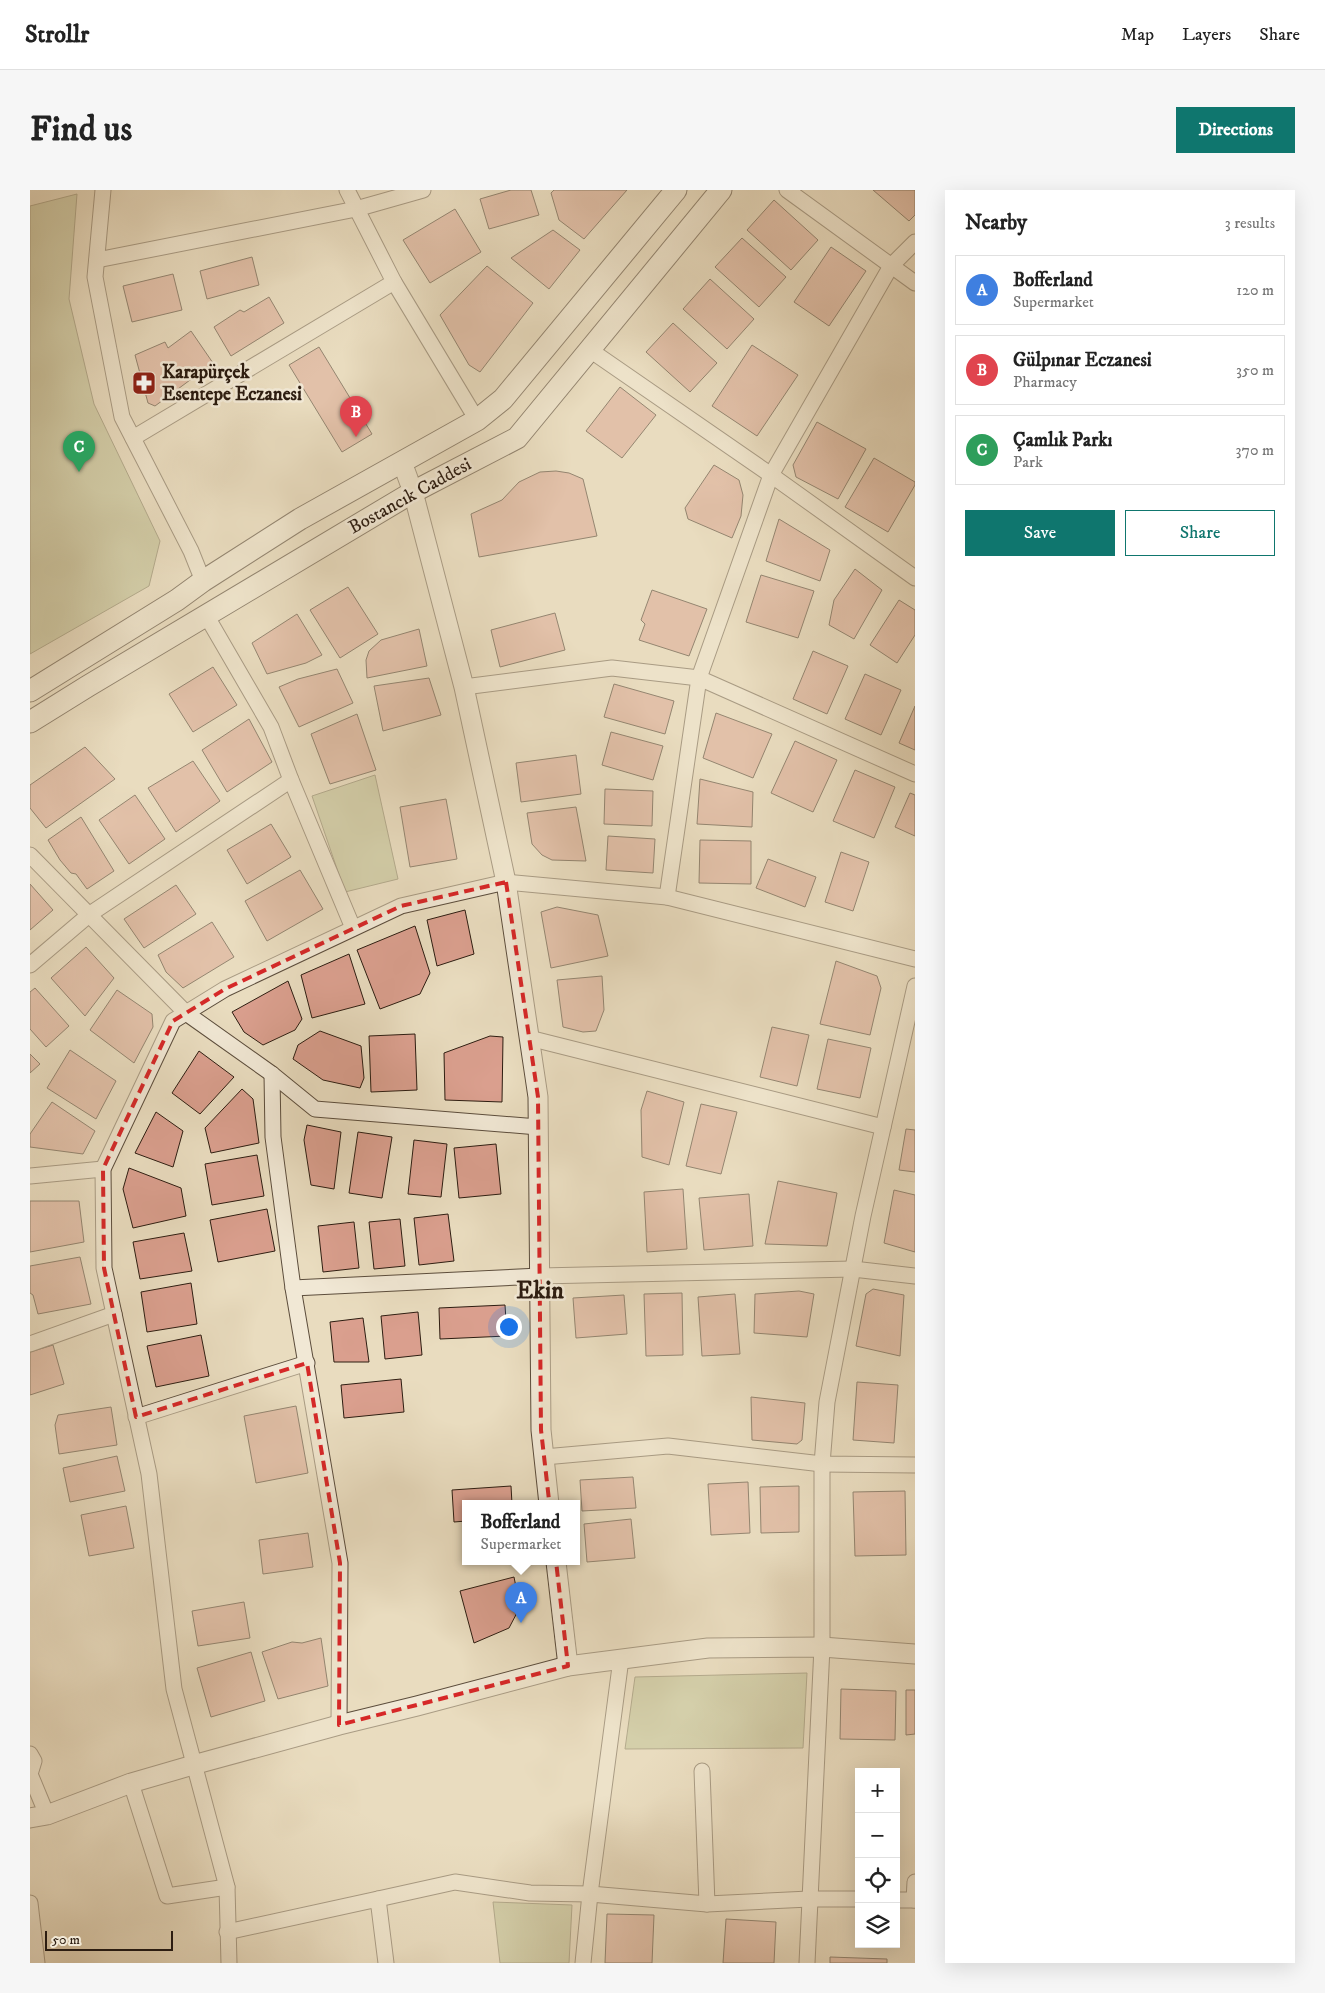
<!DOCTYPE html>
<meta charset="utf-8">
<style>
:root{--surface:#fff;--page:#f6f6f6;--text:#222;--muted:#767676;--line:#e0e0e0;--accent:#0f766e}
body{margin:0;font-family:"IM FELL DW Pica",serif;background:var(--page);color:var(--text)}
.controls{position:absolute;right:15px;bottom:15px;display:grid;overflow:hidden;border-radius:0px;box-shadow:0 5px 20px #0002}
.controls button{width:45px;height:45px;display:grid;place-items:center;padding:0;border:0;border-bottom:1px solid var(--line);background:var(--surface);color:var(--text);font:25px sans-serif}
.scale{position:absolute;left:15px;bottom:12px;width:128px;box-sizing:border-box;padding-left:5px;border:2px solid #2d1d11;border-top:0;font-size:14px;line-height:18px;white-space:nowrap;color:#2d1d11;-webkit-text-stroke:4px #f1e8d5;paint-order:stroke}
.you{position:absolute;left:478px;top:1136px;width:18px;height:18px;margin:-12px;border:4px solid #fff;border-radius:50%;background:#1a73e8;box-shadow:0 0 0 8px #1a73e833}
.badge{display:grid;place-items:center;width:32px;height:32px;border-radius:50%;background:var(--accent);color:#fff;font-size:16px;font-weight:700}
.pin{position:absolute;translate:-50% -41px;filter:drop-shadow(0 1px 2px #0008)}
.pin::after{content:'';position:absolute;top:26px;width:18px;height:15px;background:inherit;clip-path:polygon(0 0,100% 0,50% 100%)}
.popup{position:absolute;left:432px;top:1310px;width:118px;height:65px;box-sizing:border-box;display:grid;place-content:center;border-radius:0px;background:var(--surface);filter:drop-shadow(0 1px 4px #0005);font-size:16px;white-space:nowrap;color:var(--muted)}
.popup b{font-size:19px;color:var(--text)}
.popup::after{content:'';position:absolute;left:50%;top:100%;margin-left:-10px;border:10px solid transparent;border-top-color:var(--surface)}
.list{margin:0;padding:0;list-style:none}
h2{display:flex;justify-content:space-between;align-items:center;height:65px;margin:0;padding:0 20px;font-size:21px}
h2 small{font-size:16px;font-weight:400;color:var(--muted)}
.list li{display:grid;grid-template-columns:32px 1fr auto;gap:15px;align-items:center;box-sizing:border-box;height:70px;margin:0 10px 10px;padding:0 10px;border:1px solid var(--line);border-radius:0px}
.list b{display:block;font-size:19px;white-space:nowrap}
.list p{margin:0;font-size:16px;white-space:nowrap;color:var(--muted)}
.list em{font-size:16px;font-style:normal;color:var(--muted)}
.actions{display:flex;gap:10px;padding:15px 20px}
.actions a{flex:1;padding:11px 0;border:1px solid var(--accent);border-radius:0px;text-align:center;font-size:18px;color:var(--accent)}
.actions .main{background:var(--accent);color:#fff}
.icon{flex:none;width:28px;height:28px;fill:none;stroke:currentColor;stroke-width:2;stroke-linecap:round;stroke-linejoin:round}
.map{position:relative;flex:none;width:885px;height:1773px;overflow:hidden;border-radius:0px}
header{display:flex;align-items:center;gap:30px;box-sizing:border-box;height:70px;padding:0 25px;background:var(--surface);border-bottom:1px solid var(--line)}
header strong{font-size:24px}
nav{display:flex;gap:28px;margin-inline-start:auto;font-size:18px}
.intro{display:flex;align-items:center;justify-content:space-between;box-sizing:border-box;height:120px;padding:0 30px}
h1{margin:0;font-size:35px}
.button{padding:12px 22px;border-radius:0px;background:var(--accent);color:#fff;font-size:18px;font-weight:700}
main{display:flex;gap:30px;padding:0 30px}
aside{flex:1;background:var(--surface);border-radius:0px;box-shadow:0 5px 20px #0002}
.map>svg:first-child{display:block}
.green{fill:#babf90;stroke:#746e50}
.building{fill:#da9f8e;stroke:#2d1d11}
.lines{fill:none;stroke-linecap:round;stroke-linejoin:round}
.minor-casing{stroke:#5c4d3c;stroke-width:17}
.tertiary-casing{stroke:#5c4d3c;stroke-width:21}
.secondary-casing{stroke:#2d1d11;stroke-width:23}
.minor{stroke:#f1e8d5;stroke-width:15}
.tertiary{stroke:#f1e8d5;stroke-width:19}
.secondary{stroke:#f1e8d5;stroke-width:21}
.marked{fill:none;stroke:#d62828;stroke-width:4;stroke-dasharray:10 6;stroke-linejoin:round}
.labels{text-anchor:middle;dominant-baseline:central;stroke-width:5;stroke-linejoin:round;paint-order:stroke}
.poi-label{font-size:19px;font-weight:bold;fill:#2d1d11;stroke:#f1e8d5;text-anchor:start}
.street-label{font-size:19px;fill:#2d1d11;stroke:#f1e8d5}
.district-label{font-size:24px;font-weight:bold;fill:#2d1d11;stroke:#f1e8d5}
</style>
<header>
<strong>Strollr</strong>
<nav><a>Map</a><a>Layers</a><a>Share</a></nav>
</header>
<div class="intro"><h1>Find us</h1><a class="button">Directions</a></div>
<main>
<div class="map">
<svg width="885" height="1773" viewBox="0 0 885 1773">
<rect width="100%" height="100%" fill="#e9dcbf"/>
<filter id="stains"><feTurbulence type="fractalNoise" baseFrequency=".004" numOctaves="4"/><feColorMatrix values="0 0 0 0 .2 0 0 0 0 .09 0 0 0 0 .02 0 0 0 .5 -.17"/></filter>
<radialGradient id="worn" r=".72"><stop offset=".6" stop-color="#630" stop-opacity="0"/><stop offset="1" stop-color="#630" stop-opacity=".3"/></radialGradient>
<g class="green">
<path d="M 47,4 L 39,109 L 64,214 L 130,351 L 119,396 L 0,464 L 0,16 Z"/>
<path d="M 345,585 L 368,689 L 315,702 L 282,606 Z"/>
<path d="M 777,1483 L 773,1558 L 595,1559 L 605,1487 Z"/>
<path d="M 463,1712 L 542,1715 L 539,1773 L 470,1773 Z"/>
</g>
<g class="building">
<path d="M 481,0 L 501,0 L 509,25 L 459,39 L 450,9 Z"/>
<path d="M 524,0 L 597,0 L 554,49 L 529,30 L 521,3 Z"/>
<path d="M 843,0 L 885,0 L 885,25 L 879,31 Z"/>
<path d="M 744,10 L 788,50 L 761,80 L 717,40 Z"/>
<path d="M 425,19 L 451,62 L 400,93 L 373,50 Z"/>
<path d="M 523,40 L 550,60 L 519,99 L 481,68 Z"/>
<path d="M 712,48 L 756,87 L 729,117 L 685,77 Z"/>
<path d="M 801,57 L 836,81 L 799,136 L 764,112 Z"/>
<path d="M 222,67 L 229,95 L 177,109 L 170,81 Z"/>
<path d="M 457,76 L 503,113 L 450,182 L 439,175 L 410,125 Z"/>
<path d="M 143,84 L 152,120 L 102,132 L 93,96 Z"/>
<path d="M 680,89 L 724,129 L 697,159 L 653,119 Z"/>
<path d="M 239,107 L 254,133 L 201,166 L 184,137 L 210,120 L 214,122 Z"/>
<path d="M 643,133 L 687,173 L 660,202 L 616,162 Z"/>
<path d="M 161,141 L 183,173 L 125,216 L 118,213 L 105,165 L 135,152 L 138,158 Z"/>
<path d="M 722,155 L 768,185 L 727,246 L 682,216 Z"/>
<path d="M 289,157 L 342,244 L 312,262 L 259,175 Z"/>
<path d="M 590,197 L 626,225 L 592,268 L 556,241 Z"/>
<path d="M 787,232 L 836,259 L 808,309 L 766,287 L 763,275 Z"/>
<path d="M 844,268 L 885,292 L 885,295 L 858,342 L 815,317 Z"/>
<path d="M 684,275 L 709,290 L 713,305 L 711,326 L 702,348 L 658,329 L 655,318 Z"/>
<path d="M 526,281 L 539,283 L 553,289 L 567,346 L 449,367 L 441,324 L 472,310 L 489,292 L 510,282 Z"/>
<path d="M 749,329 L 800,360 L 790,391 L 736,371 Z"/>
<path d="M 825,379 L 852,400 L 824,449 L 799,435 L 804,410 Z"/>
<path d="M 731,385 L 784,401 L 768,448 L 716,432 Z"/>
<path d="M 318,397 L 348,444 L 310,468 L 280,420 Z"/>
<path d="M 622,400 L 677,419 L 659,466 L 609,450 L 615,434 L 611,430 Z"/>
<path d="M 869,410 L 885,420 L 885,445 L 867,473 L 840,455 Z"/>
<path d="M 525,423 L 535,460 L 470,477 L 461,440 Z"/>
<path d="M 267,424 L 292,465 L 276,473 L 237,484 L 222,453 Z"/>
<path d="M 389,439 L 397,476 L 337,488 L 336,470 L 339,461 L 351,450 Z"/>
<path d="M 783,461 L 818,476 L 797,524 L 763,509 Z"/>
<path d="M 183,477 L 207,515 L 163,542 L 139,504 Z"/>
<path d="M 307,479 L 323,513 L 269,537 L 249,497 L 268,489 Z"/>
<path d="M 835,484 L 871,500 L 851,545 L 815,529 Z"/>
<path d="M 399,488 L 411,525 L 353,541 L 344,496 Z"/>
<path d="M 584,494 L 644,511 L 635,544 L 574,527 Z"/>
<path d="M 885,516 L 885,560 L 869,553 Z"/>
<path d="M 686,523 L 742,544 L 723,588 L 673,568 Z"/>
<path d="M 327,524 L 346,580 L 300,594 L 281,544 Z"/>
<path d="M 219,529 L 242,572 L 197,602 L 172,560 Z"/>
<path d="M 581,542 L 633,556 L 623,590 L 572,575 Z"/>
<path d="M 765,551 L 807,570 L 783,622 L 741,603 Z"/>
<path d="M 55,557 L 85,589 L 16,638 L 0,618 L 0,595 Z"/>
<path d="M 546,565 L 551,604 L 491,612 L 486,573 Z"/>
<path d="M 163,571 L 190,611 L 146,642 L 118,598 Z"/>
<path d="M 825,580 L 865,597 L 844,648 L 803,631 Z"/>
<path d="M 670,589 L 723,602 L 722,637 L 667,634 Z"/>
<path d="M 575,599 L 623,601 L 622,636 L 574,634 Z"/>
<path d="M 880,603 L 885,605 L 885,646 L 865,637 Z"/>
<path d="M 105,605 L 135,649 L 99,674 L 69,630 Z"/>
<path d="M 416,609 L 427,669 L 380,677 L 370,617 Z"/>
<path d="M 546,617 L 556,671 L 522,670 L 512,665 L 502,654 L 497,623 Z"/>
<path d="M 51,627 L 84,681 L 57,699 L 46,684 L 41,683 L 30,670 L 18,650 Z"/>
<path d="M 241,634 L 261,667 L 217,694 L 197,660 Z"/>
<path d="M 578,646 L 625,649 L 623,683 L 576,680 Z"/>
<path d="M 670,650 L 721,651 L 721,694 L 669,693 Z"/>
<path d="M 811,662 L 839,672 L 823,721 L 795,712 Z"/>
<path d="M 738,669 L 786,687 L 775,717 L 726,698 Z"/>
<path d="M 270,680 L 293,719 L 237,751 L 215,711 Z"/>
<path d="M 0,694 L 23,720 L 0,740 Z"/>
<path d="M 146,695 L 166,724 L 114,758 L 94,729 Z"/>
<path d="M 527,717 L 568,725 L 578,766 L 521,778 L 511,722 Z"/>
<path d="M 435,720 L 444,764 L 407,776 L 397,730 Z"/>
<path d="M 182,732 L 204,767 L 153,798 L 136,782 L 128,765 Z"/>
<path d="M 385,736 L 400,783 L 390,804 L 350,819 L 327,760 Z"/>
<path d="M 56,757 L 84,788 L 55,826 L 21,788 Z"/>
<path d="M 319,764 L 335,814 L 282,828 L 271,785 Z"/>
<path d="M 806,771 L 847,786 L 851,798 L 840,845 L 790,834 Z"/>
<path d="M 572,786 L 574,820 L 566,841 L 553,842 L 533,837 L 527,790 Z"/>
<path d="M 258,791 L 272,829 L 265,840 L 233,855 L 214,842 L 202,822 Z"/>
<path d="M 5,798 L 39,836 L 16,857 L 0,839 L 0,802 Z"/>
<path d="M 87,800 L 122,824 L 123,837 L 104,873 L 60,840 Z"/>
<path d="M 742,837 L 779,845 L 767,896 L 730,887 Z"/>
<path d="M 290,841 L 331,856 L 334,888 L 330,898 L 293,890 L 263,869 L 268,855 Z"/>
<path d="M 385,844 L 387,900 L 341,902 L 339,846 Z"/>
<path d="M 460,846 L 473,847 L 472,912 L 415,910 L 414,863 Z"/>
<path d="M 798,849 L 841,858 L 830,908 L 787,899 Z"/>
<path d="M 40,860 L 86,891 L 66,929 L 17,898 Z"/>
<path d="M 169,861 L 204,887 L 170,924 L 142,903 Z"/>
<path d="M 0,864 L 10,874 L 0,883 Z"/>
<path d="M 212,899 L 223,909 L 229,953 L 181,963 L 175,938 Z"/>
<path d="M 617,901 L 654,912 L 639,975 L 612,967 L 611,920 Z"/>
<path d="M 22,912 L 65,941 L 53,964 L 0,957 L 0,944 Z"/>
<path d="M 671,914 L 707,922 L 691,984 L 656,976 Z"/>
<path d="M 126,922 L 153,941 L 143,977 L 105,963 Z"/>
<path d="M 277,935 L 311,942 L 304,999 L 281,995 L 274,950 Z"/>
<path d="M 876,939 L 885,940 L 885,982 L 869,980 Z"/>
<path d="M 328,942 L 362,947 L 352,1008 L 319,1003 Z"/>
<path d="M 384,950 L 417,954 L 411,1007 L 378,1004 Z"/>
<path d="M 466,954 L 471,1004 L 429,1008 L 424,958 Z"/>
<path d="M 227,965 L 234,1006 L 182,1015 L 175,974 Z"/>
<path d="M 99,978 L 151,998 L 156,1026 L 103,1038 L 93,999 Z"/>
<path d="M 748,991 L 807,1003 L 797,1056 L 735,1054 Z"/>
<path d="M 653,999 L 657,1059 L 617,1062 L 614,1002 Z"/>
<path d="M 864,1000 L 885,1005 L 885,1062 L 854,1053 Z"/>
<path d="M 719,1004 L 723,1056 L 674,1060 L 669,1008 Z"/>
<path d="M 0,1011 L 49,1011 L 54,1052 L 0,1062 Z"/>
<path d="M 237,1019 L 245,1061 L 188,1072 L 180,1030 Z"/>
<path d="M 418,1024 L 424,1071 L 389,1075 L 384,1028 Z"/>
<path d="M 370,1029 L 375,1076 L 344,1079 L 339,1032 Z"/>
<path d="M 324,1032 L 329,1078 L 293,1082 L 288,1036 Z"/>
<path d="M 154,1043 L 162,1081 L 110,1089 L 103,1052 Z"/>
<path d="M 50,1067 L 61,1114 L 8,1124 L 3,1105 L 0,1103 L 0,1076 Z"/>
<path d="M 161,1093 L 167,1134 L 117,1142 L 111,1102 Z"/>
<path d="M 843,1099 L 874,1105 L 870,1166 L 826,1156 L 836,1104 Z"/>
<path d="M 769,1101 L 784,1104 L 777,1147 L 724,1143 L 725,1104 Z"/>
<path d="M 652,1103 L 653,1165 L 616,1166 L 614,1104 Z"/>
<path d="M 705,1104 L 710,1164 L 672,1166 L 668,1107 Z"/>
<path d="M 594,1105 L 597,1144 L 546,1148 L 543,1108 Z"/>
<path d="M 475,1115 L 477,1146 L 410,1149 L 409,1118 Z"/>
<path d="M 388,1122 L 392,1165 L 355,1169 L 351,1126 Z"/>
<path d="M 333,1128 L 339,1172 L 304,1172 L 300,1132 Z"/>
<path d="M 171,1145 L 179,1186 L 126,1197 L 117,1156 Z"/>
<path d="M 23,1155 L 34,1194 L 0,1205 L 0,1162 Z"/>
<path d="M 371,1189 L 374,1222 L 314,1228 L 311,1195 Z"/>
<path d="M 827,1192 L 868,1195 L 864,1253 L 823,1250 Z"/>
<path d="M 721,1207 L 775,1213 L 772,1250 L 767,1254 L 722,1250 Z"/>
<path d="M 266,1216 L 278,1283 L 226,1293 L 214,1226 Z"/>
<path d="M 81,1217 L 87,1255 L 29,1264 L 25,1235 L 28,1225 Z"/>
<path d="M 87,1266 L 95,1301 L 40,1312 L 33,1278 Z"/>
<path d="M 603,1287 L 606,1318 L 552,1321 L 550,1290 Z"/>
<path d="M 718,1292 L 720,1343 L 681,1345 L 678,1294 Z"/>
<path d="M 481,1296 L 482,1314 L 436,1314 L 436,1331 L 424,1332 L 422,1300 Z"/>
<path d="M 769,1296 L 769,1342 L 731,1343 L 730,1297 Z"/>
<path d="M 875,1301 L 876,1365 L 825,1366 L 823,1302 Z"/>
<path d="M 96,1316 L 104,1358 L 59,1366 L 51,1325 Z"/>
<path d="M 601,1329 L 605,1368 L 557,1372 L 554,1334 Z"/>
<path d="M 278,1343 L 283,1377 L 233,1384 L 229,1350 Z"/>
<path d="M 484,1387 L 490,1417 L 479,1438 L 444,1453 L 430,1401 Z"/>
<path d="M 214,1412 L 220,1448 L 168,1456 L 162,1421 Z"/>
<path d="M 291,1448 L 298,1496 L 248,1509 L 232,1462 L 262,1452 L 272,1453 Z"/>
<path d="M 221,1462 L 235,1511 L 181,1527 L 167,1478 Z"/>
<path d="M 811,1499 L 866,1501 L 865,1550 L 810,1549 Z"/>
<path d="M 876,1500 L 885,1500 L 885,1544 L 876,1545 Z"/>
<path d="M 577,1724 L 624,1725 L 622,1773 L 575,1773 Z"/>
<path d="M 696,1729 L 746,1732 L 744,1773 L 693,1773 Z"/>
<path d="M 800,1767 L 857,1769 L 857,1773 L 800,1773 Z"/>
</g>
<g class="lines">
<g class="minor-casing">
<g id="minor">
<path d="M 73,0 L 65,87 L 92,227 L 161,361 L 173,391"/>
<path d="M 317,0 L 364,92 L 447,230"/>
<path d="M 757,0 L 885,93"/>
<path d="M 67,70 L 326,19 L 393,0"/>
<path d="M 560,160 L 741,285 L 885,388"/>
<path d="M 103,248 L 364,92"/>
<path d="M 176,425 L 241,537 L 261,590 L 323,738"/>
<path d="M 434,497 L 582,478 L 669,488 L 885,584"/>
<path d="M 0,665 L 156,823 L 242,884 L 285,919 L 508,937"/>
<path d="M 637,707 L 669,488 L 741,285 L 861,76 L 885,52"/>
<path d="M 0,775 L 60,724 L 261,590"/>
<path d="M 499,848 L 853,937"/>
<path d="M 242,884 L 243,947 L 263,1098 L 310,1373 L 309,1535"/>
<path d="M 0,986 L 73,979"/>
<path d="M 263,1098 L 510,1086 L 823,1079 L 885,1086"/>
<path d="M 0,1154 L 84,1124"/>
<path d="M 106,1227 L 277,1173"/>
<path d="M 514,1267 L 638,1256 L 792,1274 L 885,1275"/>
<path d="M 0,1564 L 4,1571 L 0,1584"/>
<path d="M 672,1581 L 677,1714"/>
<path d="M 0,1584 L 17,1625"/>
<path d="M 101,1593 L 137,1706 L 197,1697"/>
<path d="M 348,1709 L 425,1692 L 500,1703 L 560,1704 L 677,1714 L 779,1709 L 829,1709"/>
<path d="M 866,1710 L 885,1710"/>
<path d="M 884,1710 L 885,1692"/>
<path d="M 0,1713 L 7,1773"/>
<path d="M 197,1742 L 348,1709 L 356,1773"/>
<path d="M 199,1773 L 197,1697 L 144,1499 L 119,1284 L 74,1078 L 73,979 L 143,831 L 195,799 L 371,716 L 476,692 L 637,707 L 885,769"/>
<path d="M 553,1773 L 560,1704 L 591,1469"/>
<path d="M 777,1773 L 792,1457 L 792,1274 L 797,1212 L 833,1026 L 885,796"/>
</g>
</g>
<g class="tertiary-casing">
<g id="tertiary">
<path d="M 372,272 L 383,302 L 434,497 L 476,692 L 508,907 L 511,1240 L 519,1314"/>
<path d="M 526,1372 L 538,1476"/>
<path d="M 0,1628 L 17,1625 L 101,1593 L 163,1575 L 309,1535 L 387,1516 L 538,1476 L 678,1458 L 792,1457 L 885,1464"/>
</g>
</g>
<g class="secondary-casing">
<g id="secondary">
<path d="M 0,501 L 147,410 L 173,391 L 270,329 L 447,230 L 473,209 L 646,0"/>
<path d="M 0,532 L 58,496 L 383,302 L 487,248 L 691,0"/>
</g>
</g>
<use href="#minor" class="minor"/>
<use href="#tertiary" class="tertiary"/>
<use href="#secondary" class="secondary"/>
</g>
<path d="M0 0H885V1773H0ZM 476,692 L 508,907 L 511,1240 L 538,1476 L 309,1535 L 310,1373 L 277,1173 L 106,1227 L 74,1078 L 73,979 L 143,831 L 195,799 L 371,716 Z" fill="#e9dcbf" fill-opacity=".55" fill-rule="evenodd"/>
<path class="marked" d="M 476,692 L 508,907 L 511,1240 L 538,1476 L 309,1535 L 310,1373 L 277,1173 L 106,1227 L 74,1078 L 73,979 L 143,831 L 195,799 L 371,716 Z"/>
<defs>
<g id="pharmacy-square" transform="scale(1.25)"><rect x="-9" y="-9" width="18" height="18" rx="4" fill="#8f2418" stroke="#f1e8d5"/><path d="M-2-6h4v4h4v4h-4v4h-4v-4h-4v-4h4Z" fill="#fff"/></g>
</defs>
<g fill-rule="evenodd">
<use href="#pharmacy-square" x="114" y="193"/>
</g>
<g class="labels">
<g class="poi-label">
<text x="132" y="182">Karapürçek<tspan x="132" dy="22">Esentepe Eczanesi</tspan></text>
</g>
<g class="street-label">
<text transform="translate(380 306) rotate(-29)">Bostancık Caddesi</text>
</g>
<g class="district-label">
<text x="510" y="1101">Ekin</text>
</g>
</g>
<rect width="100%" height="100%" filter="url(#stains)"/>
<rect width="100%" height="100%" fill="url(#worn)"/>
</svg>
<div class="controls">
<button>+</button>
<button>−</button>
<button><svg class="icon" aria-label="locate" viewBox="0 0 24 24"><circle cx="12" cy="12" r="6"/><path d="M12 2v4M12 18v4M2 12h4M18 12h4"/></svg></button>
<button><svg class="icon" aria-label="layers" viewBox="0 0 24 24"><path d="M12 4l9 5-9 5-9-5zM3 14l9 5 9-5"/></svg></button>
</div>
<div class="scale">50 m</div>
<div class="you"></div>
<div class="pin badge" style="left:491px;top:1433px;background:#3f7fe0">A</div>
<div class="popup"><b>Bofferland</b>Supermarket</div>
<div class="pin badge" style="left:326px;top:247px;background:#e0444e">B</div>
<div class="pin badge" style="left:49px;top:282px;background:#2e9e5b">C</div>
</div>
<aside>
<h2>Nearby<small>3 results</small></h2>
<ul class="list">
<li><span class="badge" style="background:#3f7fe0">A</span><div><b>Bofferland</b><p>Supermarket</p></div><em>120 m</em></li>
<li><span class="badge" style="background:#e0444e">B</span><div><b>Gülpınar Eczanesi</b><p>Pharmacy</p></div><em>350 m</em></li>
<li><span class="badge" style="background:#2e9e5b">C</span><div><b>Çamlık Parkı</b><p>Park</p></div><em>370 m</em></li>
</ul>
<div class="actions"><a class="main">Save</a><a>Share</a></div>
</aside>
</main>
